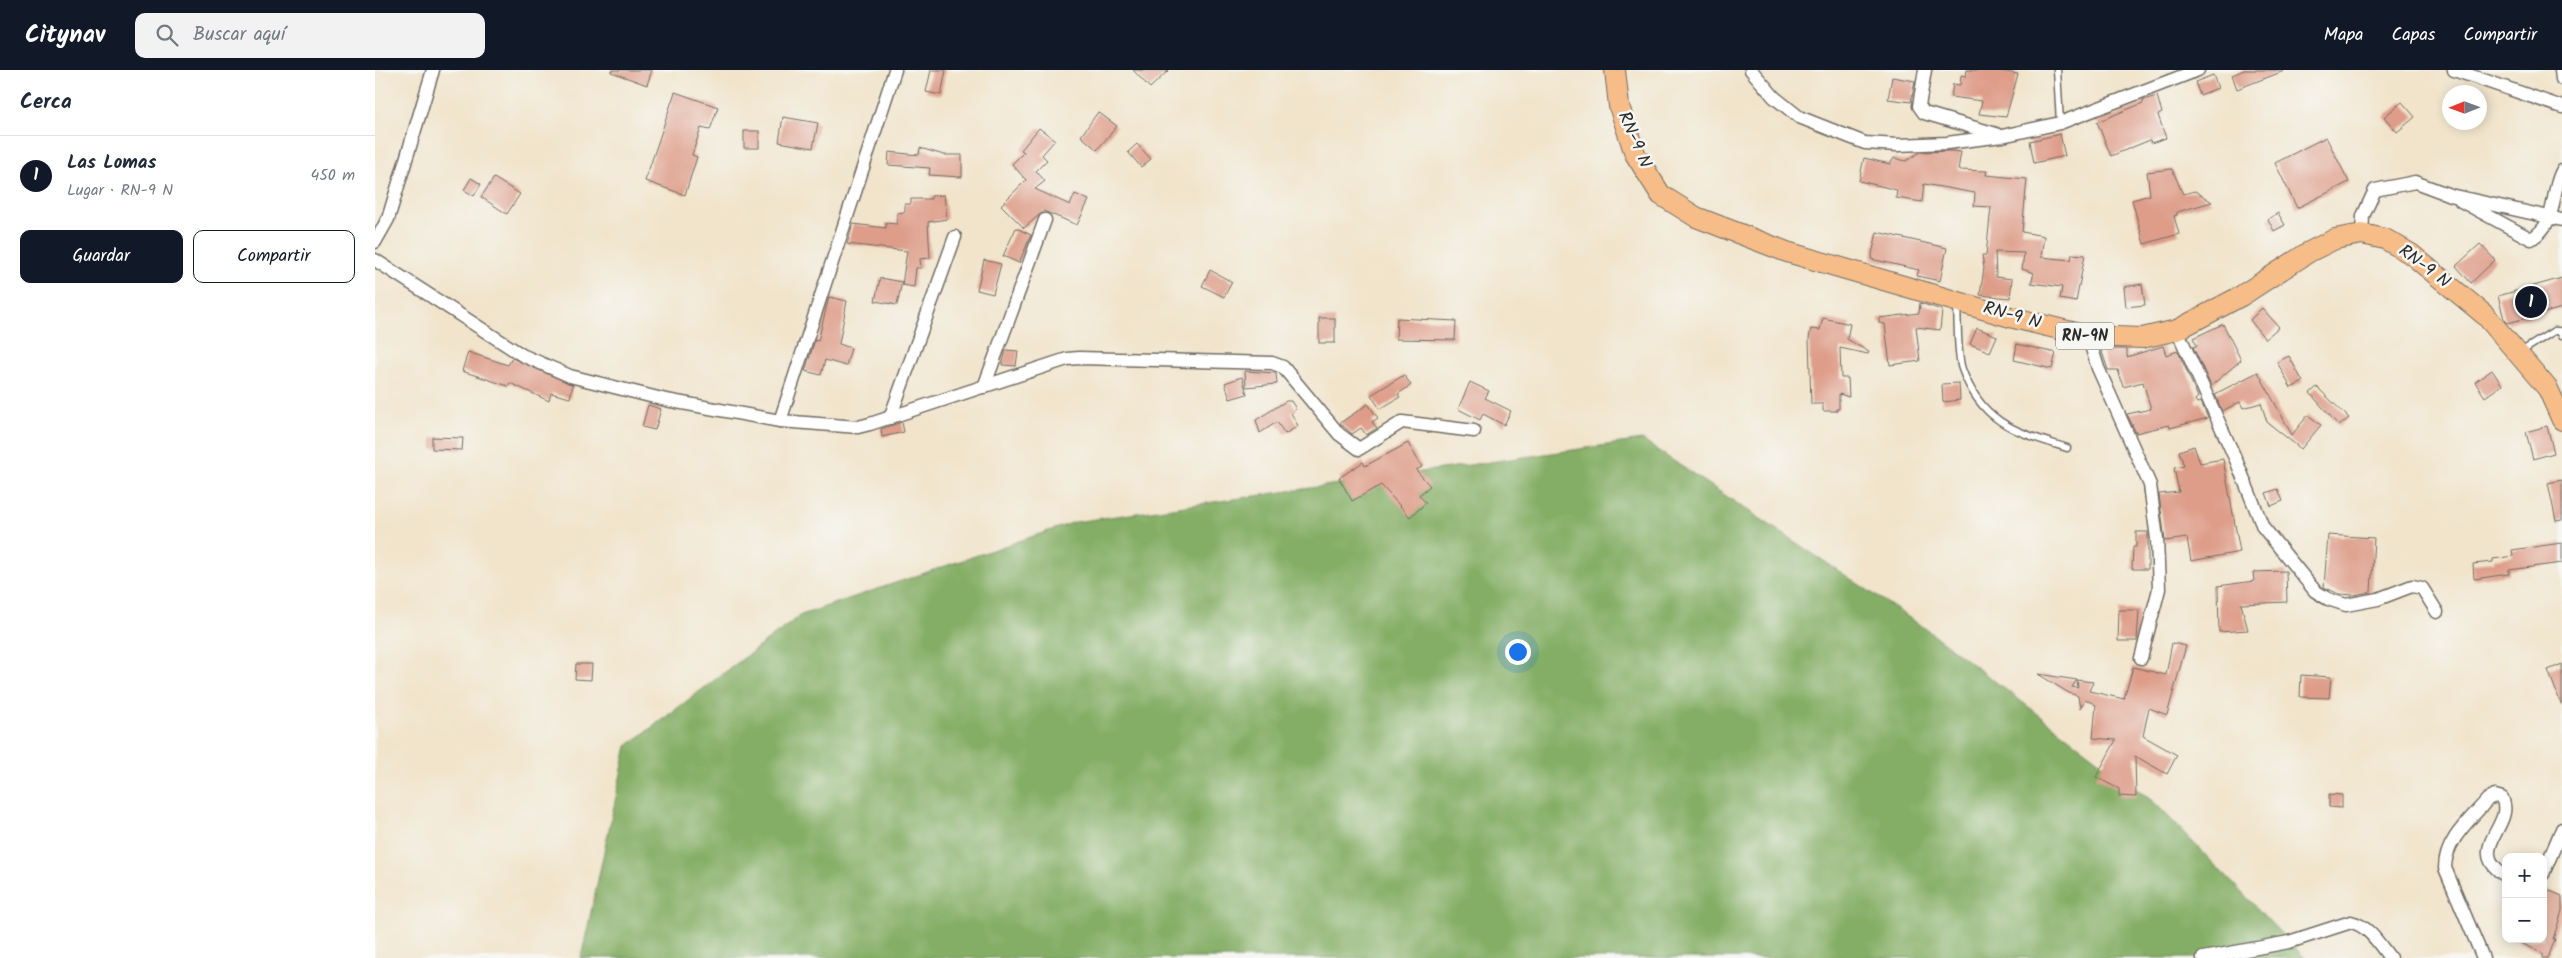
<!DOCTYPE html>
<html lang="es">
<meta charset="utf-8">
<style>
:root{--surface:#fff;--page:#f2f2f3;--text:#1f2937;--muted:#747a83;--line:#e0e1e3;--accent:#111827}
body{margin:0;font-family:Kalam,sans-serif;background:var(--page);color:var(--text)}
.controls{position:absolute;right:15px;bottom:15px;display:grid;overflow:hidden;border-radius:10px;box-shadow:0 2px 12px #0003}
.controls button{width:45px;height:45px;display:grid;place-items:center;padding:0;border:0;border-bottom:1px solid var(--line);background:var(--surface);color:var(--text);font:25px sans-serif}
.compass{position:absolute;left:2067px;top:15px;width:45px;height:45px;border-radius:50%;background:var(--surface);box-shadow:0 2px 12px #0003;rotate:269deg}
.you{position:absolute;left:1142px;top:581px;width:18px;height:18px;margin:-12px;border:4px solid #fff;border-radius:50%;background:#1a73e8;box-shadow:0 0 0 8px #1a73e833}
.badge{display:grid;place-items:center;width:32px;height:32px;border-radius:50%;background:var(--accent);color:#fff;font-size:16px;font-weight:700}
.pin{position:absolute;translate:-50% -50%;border:2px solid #fff;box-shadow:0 1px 5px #0006}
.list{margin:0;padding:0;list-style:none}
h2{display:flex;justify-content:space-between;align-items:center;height:65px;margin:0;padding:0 20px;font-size:21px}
h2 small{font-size:16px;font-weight:400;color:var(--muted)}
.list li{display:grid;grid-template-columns:32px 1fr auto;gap:15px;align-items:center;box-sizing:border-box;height:80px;padding:0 20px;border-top:1px solid var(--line)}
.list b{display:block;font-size:19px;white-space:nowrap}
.list p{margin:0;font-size:16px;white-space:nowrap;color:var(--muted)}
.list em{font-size:16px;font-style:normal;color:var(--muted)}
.actions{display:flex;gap:10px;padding:15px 20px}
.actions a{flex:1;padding:11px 0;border:1px solid var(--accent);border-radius:10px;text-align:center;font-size:18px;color:var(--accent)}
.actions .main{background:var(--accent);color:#fff}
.icon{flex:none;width:28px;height:28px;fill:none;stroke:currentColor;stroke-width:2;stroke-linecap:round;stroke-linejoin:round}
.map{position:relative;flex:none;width:2187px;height:888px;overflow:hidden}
header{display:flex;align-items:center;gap:30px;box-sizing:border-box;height:70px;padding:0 25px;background:var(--accent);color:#fff}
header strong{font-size:24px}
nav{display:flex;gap:28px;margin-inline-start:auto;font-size:18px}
.search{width:350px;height:45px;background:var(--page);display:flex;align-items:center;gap:12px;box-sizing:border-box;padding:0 18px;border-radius:10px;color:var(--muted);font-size:19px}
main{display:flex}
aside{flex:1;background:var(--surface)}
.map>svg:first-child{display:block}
.forest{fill:#84ae65;stroke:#586c48}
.building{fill:#de9d89}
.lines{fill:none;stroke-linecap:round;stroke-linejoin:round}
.service-casing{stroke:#706c63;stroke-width:9}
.minor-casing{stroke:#706c63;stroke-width:15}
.primary-casing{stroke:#706c63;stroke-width:22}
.service{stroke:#fff;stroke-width:6}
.minor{stroke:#fff;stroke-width:12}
.primary{stroke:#f7bd88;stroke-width:20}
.labels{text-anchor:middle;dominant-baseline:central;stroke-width:5;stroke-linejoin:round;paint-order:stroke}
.shield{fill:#f6f6f2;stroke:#686867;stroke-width:1}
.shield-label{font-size:16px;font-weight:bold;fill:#2b2b2b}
.street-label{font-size:18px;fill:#2b2b2b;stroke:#f6f6f2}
</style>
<header>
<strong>Citynav</strong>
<div class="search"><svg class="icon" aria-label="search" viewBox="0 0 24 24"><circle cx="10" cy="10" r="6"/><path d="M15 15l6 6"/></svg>Buscar aquí</div>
<nav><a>Mapa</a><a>Capas</a><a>Compartir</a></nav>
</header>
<main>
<aside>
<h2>Cerca<small></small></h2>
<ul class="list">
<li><span class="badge">1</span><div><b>Las Lomas</b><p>Lugar · RN-9 N</p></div><em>450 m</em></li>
</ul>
<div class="actions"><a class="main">Guardar</a><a>Compartir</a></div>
</aside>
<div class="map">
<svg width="2187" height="888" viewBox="0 0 2187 888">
<rect width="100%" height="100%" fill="#f6f6f2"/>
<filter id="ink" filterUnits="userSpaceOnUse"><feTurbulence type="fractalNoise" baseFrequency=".02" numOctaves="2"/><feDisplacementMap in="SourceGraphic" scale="10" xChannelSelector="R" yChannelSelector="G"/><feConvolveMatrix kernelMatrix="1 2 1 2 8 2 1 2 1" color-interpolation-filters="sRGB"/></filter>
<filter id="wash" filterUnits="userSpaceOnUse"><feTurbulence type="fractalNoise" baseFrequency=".0096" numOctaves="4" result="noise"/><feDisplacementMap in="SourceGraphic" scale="20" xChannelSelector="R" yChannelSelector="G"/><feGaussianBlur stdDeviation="1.12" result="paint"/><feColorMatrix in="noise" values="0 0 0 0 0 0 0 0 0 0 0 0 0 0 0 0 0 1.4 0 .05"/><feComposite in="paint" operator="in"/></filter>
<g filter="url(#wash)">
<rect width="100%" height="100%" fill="#f1e4cb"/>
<path class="forest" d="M 1267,370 L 1551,559 L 1780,733 L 1930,888 L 206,888 L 252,676 L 426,545 L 700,452 Z"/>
<g id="blocks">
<g class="building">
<path d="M 236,0 L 277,0 L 272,15 L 236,2 Z"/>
<path d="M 556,0 L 571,0 L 566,25 L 551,22 Z"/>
<path d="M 758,0 L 794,0 L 775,18 Z"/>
<path d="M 1592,0 L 1621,0 L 1643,4 L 1631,47 L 1604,44 L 1607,31 L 1576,27 L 1578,14 L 1585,15 L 1586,5 L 1591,6 Z"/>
<path d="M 1869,0 L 1909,0 L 1909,1 L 1862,19 L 1857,5 Z"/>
<path d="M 1838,5 L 1843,18 L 1825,25 L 1820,12 Z"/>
<path d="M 1517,7 L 1540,11 L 1536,32 L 1513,29 Z"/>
<path d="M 300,22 L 343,37 L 335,60 L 326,58 L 317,85 L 322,87 L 310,125 L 270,111 Z"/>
<path d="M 1782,26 L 1787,43 L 1783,45 L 1791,68 L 1776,73 L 1775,70 L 1736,86 L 1722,52 L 1768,33 L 1768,30 Z"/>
<path d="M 2027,32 L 2040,47 L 2022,62 L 2009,47 Z"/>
<path d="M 723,42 L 742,56 L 722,80 L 706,66 Z"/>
<path d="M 408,47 L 443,53 L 438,78 L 404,72 Z"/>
<path d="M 664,58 L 680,70 L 667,85 L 672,90 L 661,101 L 670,111 L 660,119 L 695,135 L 700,124 L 714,130 L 702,155 L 669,141 L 649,158 L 626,135 L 651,110 L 637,94 L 649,82 L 646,80 Z"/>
<rect x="369" y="61" width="15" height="17"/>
<path d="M 1685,64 L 1690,86 L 1659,93 L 1655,71 Z"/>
<path d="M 1951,67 L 1974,112 L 1922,138 L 1900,93 Z"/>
<path d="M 762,74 L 776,89 L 766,97 L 753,82 Z"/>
<path d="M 545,78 L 569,85 L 587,85 L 587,107 L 554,105 L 555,98 L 513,95 L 514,82 L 544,85 Z"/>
<path d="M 1577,81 L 1586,82 L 1583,100 L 1612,101 L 1611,105 L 1652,109 L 1647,162 L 1669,166 L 1666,187 L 1696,190 L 1697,184 L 1710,185 L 1701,232 L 1685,229 L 1687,217 L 1656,213 L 1659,203 L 1647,199 L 1649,183 L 1620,182 L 1621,207 L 1637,209 L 1635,228 L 1605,225 L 1609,198 L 1607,185 L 1611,185 L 1616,137 L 1599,136 L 1600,123 L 1549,114 L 1547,132 L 1521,128 L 1522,120 L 1484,111 L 1489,88 L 1515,94 L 1519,88 L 1531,91 L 1545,82 Z"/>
<path d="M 1797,99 L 1808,124 L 1820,121 L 1837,132 L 1802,142 L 1802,145 L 1799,146 L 1804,164 L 1769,174 L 1757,130 L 1775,125 L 1772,102 Z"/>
<path d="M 96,108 L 106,114 L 99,126 L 89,120 Z"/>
<path d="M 119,108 L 145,124 L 132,144 L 106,127 Z"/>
<path d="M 569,125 L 572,149 L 553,152 L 555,188 L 545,189 L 546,198 L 541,198 L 539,217 L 527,215 L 532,181 L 472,174 L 478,154 L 511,158 L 511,153 L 522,154 L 522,143 L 530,142 L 530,134 L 536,134 L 536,129 L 556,129 L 556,126 Z"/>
<path d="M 1903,143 L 1910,155 L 1899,161 L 1893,149 Z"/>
<path d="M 641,158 L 656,165 L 644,193 L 628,186 Z"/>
<path d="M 1502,162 L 1572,178 L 1565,211 L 1542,206 L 1544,200 L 1496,189 Z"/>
<path d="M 2105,174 L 2120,190 L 2096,213 L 2081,196 Z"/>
<path d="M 609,190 L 626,194 L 618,224 L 602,220 Z"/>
<path d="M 835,200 L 857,212 L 849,227 L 827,216 Z"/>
<path d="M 505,208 L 527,212 L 522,235 L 500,231 Z"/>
<path d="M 2187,208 L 2187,238 L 2133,253 L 2129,249 L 2123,226 Z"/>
<path d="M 1767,214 L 1770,235 L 1751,237 L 1749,217 Z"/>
<path d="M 454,227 L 472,231 L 464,274 L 476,278 L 471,296 L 450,290 L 446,305 L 430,301 L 440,270 L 443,271 Z"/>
<path d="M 1545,233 L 1567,240 L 1565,260 L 1541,257 L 1545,291 L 1515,295 L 1510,254 L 1504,253 L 1504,248 L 1544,243 Z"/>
<path d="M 1887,238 L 1904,257 L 1890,269 L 1875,250 Z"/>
<rect x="944" y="248" width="16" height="25"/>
<path d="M 1022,248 L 1081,251 L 1080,270 L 1021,269 Z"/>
<path d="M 1448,248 L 1475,254 L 1472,269 L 1494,282 L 1493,284 L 1465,278 L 1466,308 L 1473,308 L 1474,327 L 1464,324 L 1464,339 L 1461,339 L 1462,341 L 1448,341 L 1448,334 L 1436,334 L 1434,268 L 1436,259 L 1445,260 Z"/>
<path d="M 1848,254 L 1866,290 L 1836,316 L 1818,277 L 1822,276 L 1818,268 Z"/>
<path d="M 1602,258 L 1622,266 L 1615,282 L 1595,274 Z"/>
<path d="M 1642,274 L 1681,283 L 1677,299 L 1639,290 Z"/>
<path d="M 1788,276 L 1791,285 L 1803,281 L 1823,327 L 1820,330 L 1822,333 L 1826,332 L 1833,348 L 1795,358 L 1794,355 L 1761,363 L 1752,344 L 1776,339 L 1768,312 L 1748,317 L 1743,300 L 1733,300 L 1726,279 L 1752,279 L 1752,287 Z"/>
<path d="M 631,280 L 643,281 L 641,296 L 627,295 Z"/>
<path d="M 93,282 L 133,295 L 137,288 L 198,315 L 195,328 L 176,323 L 174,331 L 135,313 L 133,316 L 87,301 Z"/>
<path d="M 1914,286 L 1928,312 L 1916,318 L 1902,292 Z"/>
<path d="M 2117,300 L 2127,315 L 2110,327 L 2100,312 Z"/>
<path d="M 870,301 L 901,303 L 902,314 L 871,317 Z"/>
<path d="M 1883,302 L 1917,365 L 1933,345 L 1946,355 L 1926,379 L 1892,352 L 1886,333 L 1868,338 L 1865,332 L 1847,341 L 1840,324 Z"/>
<path d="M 1029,305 L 1036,315 L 1023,324 L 1025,327 L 1005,339 L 996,325 Z"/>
<path d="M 867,307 L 872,324 L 855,329 L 850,313 Z"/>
<path d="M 1095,312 L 1114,321 L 1110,328 L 1136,341 L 1129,355 L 1108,344 L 1105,350 L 1083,339 Z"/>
<path d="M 1584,313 L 1585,330 L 1568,332 L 1567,314 Z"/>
<path d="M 1942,317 L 1974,348 L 1964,356 L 1935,323 Z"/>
<path d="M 911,331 L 916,331 L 921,339 L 916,343 L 923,356 L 910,364 L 902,352 L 885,363 L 881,350 Z"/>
<path d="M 993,334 L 1003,348 L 997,352 L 1002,358 L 991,365 L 986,358 L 977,364 L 965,353 Z"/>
<path d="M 273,335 L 286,339 L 280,360 L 267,357 Z"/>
<path d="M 527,352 L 529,362 L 507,367 L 506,359 Z"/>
<path d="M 2172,356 L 2179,383 L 2158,389 L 2151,362 Z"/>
<path d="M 57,367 L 88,368 L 87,380 L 57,379 Z"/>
<path d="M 1033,373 L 1047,397 L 1041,400 L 1055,416 L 1044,425 L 1051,433 L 1035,447 L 1006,415 L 977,431 L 964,408 L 988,392 L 990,396 Z"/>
<path d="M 1819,376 L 1825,393 L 1848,389 L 1865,482 L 1816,491 L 1812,468 L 1790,471 L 1784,424 L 1804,422 L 1799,398 L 1809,396 L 1804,381 Z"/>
<path d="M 2187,410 L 2187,450 L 2181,451 L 2173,413 Z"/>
<path d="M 1903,419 L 1908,431 L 1896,436 L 1891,423 Z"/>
<path d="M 1761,462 L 1773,462 L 1773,499 L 1757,499 L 1758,477 L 1761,477 Z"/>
<path d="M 1953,465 L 1999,468 L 1996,522 L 1979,525 L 1964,524 L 1949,517 Z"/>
<path d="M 2187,473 L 2187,493 L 2134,500 L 2134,504 L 2099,509 L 2098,494 L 2118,492 L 2118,489 L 2138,486 L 2137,480 Z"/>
<path d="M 1911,501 L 1912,532 L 1866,534 L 1873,560 L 1844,562 L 1843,516 L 1879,511 L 1878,502 Z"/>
<path d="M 1744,540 L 1764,540 L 1762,571 L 1743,571 Z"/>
<path d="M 1797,573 L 1811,576 L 1792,645 L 1774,638 L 1768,666 L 1802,685 L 1792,704 L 1760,686 L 1761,727 L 1744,726 L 1744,719 L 1721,707 L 1741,670 L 1718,668 L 1721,635 L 1710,629 L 1705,639 L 1703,626 L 1694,623 L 1663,604 L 1702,610 L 1697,617 L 1703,618 L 1702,610 L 1718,612 L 1714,621 L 1749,629 L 1758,597 L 1791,605 Z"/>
<path d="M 201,594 L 217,594 L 216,610 L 200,609 Z"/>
<path d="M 2187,594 L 2187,634 L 2186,634 L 2173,600 Z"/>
<path d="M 1926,605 L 1956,607 L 1954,628 L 1925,627 Z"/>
<path d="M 1954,724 L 1967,725 L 1967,738 L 1954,737 Z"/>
<path d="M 2168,818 L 2187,826 L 2187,841 L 2178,869 L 2180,869 L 2173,888 L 2168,888 L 2168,883 L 2137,869 L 2168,869 Z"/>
</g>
</g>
</g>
<g filter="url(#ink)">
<use href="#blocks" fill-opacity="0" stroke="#706c63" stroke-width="1"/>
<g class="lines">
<g class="service-casing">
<g id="service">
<path d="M 1682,0 L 1685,53"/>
<path d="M 1582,234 C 1583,250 1582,286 1587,299 C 1607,354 1642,362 1692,378"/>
<path d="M 2144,283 L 2179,261 L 2184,261 L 2187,265"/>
</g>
</g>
<g class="minor-casing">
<g id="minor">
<path d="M 1376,0 L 1399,27 L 1424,47 L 1490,73 L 1523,75 L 1572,73 L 1627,66 L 1685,53 L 1823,0"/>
<path d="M 1550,0 L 1544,36 L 1549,43 L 1621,64"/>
<path d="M 2079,0 L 2187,37"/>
<path d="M 2186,0 L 2187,9"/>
<path d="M 2086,131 L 2156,169 C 2184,152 2174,126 2187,101"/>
<path d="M 1987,164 L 1988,146 L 2000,120 L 2040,112 L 2075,125 L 2187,150"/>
<path d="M 0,172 L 13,149 L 58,0"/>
<path d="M 0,190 L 147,285 L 195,306 L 291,330 L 405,351 L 483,357 L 495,354 L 692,289 L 704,288 L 897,293 L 908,297 L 964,364 L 984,379 L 1027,352 L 1099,361"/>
<path d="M 1802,260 L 1861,390 L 1888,457 L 1940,521 L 1953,529 L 1971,535 L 2003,529 L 2037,516 L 2047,518 L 2062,542"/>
<path d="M 1713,266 L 1723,298 L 1775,415 L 1782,469 L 1784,519 L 1766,588"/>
<path d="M 609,317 L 670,150"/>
<path d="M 515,348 L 580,167"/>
<path d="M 405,351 L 520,0"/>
<path d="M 2168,804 L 2187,759"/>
<path d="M 1828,888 L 1914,872 L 1976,852 C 1994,856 2004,874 2015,888"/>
<path d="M 2108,888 L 2070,798 C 2070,770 2096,749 2113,729 L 2120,726 L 2127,728 C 2141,756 2088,779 2131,806"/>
</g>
</g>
<g class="primary-casing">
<path id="primary" d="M 1240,0 L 1244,36 L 1260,84 L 1286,125 L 1321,147 L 1412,182 L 1635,247 L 1713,266 L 1767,268 L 1802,260 L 1866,226 L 1934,182 L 1960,169 L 1987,164 L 2010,169 L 2036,184 L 2111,246 L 2173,319 L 2187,350"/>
</g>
<use href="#service" class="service"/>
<use href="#minor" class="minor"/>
<use href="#primary" class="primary"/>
</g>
</g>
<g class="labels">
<rect class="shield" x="1681" y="252.5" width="58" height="27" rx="4"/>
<g class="shield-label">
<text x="1710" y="266">RN-9N</text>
</g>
<g class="street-label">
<text transform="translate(1259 70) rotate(67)">RN-9 N</text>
<text transform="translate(2049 197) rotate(37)">RN-9 N</text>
<text transform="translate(1637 246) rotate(16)">RN-9 N</text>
</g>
</g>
</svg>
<div class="controls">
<button>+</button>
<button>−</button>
</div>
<svg class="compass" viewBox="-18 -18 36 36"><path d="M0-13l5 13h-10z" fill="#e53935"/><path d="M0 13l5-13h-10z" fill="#747a83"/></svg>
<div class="you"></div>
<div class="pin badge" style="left:2156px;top:232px">1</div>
</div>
</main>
